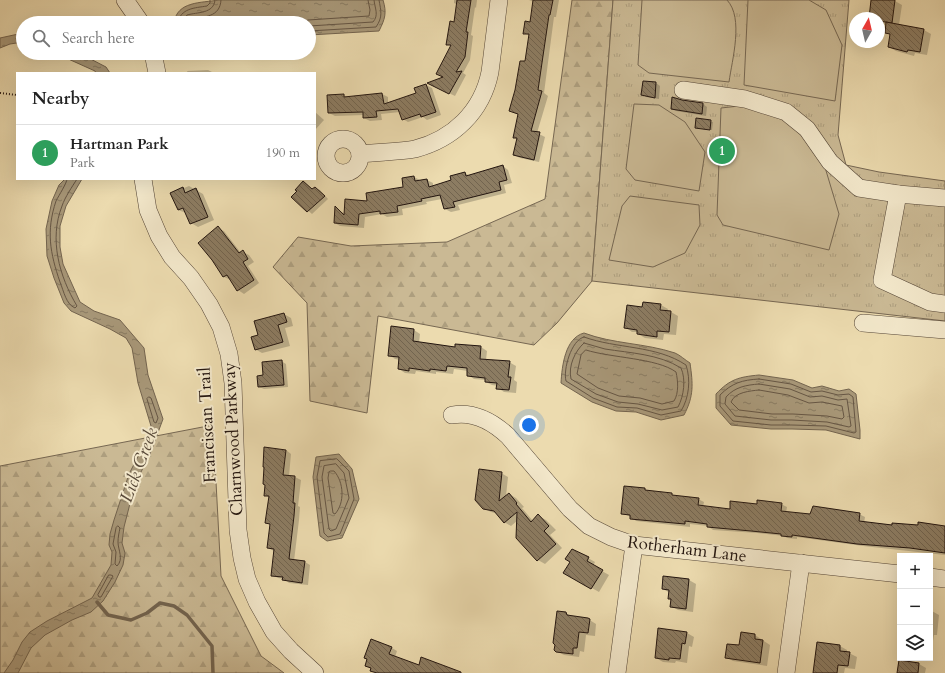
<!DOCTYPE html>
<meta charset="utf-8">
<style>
:root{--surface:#fff;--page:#f6f6f6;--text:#222;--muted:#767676;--line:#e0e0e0;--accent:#111827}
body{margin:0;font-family:Cardo,serif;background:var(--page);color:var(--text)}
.controls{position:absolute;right:12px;bottom:12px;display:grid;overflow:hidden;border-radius:0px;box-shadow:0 4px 16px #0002}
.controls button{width:36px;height:36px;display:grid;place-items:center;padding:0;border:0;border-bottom:1px solid var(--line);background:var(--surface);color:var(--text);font:20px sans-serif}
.compass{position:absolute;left:849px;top:12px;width:36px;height:36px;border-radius:50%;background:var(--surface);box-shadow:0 4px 16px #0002;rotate:8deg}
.you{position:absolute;left:529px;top:425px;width:14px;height:14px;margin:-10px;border:3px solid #fff;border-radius:50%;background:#1a73e8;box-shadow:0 0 0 6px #1a73e833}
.badge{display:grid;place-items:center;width:26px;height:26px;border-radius:50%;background:var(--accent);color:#fff;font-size:13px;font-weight:700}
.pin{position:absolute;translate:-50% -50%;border:2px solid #fff;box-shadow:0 1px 4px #0006}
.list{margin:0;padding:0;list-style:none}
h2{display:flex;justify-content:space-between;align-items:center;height:52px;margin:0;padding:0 16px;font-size:17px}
h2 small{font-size:13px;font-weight:400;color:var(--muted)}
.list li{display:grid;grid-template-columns:26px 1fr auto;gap:12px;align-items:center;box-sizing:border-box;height:56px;padding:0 16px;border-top:1px solid var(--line)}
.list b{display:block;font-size:15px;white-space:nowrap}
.list p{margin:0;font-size:13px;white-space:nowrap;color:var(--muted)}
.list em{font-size:13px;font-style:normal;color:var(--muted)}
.icon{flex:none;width:22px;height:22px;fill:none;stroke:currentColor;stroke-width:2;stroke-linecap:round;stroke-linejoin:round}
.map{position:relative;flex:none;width:945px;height:673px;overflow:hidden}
.search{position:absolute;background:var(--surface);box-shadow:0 4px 16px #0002;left:16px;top:16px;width:300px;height:44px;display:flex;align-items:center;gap:10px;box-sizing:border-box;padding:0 14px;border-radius:22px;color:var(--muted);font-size:15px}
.panel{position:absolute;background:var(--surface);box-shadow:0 4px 16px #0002;left:16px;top:72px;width:300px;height:108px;border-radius:0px}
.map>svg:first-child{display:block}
.forest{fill:url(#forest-firs);stroke:#766752}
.park{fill:url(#park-tufts);stroke:#766752}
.pitch{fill:#cab994;stroke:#766752}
.water{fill:url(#water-ripples);stroke:#73644f}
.shadow{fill:#0003}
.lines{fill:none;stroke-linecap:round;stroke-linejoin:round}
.shore{stroke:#665644;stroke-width:1}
.stream{stroke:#73644f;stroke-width:3.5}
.building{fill:url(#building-back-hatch);stroke:#23150f}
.minor-casing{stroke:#554637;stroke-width:18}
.path{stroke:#23150f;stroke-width:2;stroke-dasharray:1 2;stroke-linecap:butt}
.minor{stroke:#f3e8cb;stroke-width:17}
.labels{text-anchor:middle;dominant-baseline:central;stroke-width:4;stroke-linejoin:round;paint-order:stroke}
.street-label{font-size:17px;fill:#23150f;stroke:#f3e8cb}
.water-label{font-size:18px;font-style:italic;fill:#584939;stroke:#f3e8cb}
</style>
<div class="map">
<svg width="945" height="673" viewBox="0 0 945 673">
<defs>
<pattern id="forest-firs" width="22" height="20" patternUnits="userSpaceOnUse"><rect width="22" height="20" fill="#cab994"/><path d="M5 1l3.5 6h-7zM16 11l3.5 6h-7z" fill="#ad9e7e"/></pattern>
<pattern id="park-tufts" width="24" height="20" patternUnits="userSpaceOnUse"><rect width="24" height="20" fill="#cab994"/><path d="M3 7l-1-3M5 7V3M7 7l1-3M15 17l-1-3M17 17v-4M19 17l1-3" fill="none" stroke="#ad9e7e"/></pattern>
<pattern id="water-ripples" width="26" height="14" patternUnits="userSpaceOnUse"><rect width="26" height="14" fill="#a89879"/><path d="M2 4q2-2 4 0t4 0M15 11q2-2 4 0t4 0" fill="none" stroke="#887b62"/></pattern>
<pattern id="building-back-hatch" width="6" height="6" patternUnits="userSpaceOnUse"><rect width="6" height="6" fill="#8c7c62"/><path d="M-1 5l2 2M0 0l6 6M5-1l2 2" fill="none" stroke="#72644f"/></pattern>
</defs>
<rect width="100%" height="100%" fill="#ecdbaf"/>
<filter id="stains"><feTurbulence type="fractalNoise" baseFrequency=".005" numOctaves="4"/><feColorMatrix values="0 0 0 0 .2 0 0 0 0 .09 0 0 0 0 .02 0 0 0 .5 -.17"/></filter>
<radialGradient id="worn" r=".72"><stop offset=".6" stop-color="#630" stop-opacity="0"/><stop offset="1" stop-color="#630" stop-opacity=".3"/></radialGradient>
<g class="forest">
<path d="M 572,0 L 613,0 L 592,281 L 557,323 L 534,345 L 378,316 L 367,413 L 310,401 L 307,303 L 273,267 L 298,237 L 351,246 L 447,242 L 545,199 Z"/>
<path d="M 213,425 L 221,576 L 261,656 L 284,673 L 0,673 L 0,466 Z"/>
</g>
<path class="park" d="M 613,0 L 849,0 L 838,135 L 846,165 L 879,172 L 945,181 L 945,321 L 592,281 Z"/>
<g class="pitch">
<path d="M 642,0 L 727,0 C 744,18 732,60 729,82 L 649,73 L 638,65 Z"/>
<path d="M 748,0 L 809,0 L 826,10 L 842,45 L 835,101 L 744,85 Z"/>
<path d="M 634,104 L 659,105 L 685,122 L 705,152 L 699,191 L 635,180 L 626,169 Z"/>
<path d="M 748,105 L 785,120 L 821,154 L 839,214 L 829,250 L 723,225 L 717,215 L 721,108 Z"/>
<path d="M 630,196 L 699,205 L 700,225 L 685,253 L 653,267 L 609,260 L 622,206 Z"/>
</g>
<g class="water">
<path d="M 219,0 L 383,0 C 387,13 385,19 379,31 L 309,35 L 309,23 L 174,23 C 177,1 201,3 219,0 Z"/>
<path d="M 23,33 L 23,42 L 10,44 L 0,48 L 0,38 Z"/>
<path d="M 55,53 L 79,53 L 106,67 L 110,73 L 96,73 L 95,71 Z"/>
<path d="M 65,179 L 82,179 L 66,206 L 60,226 L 60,247 L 63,264 L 80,302 L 94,311 L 120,320 L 144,348 L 148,375 L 163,419 L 150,454 L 135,484 L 124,527 L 122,543 L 125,553 L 123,565 L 115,582 L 103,601 L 91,612 L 72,620 L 45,635 L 31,648 L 18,673 L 4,673 L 13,660 L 22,642 L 30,632 L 47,621 L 92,598 L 111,565 L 112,552 L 109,545 L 110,534 L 114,520 L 129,474 L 144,445 L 151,426 L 138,383 L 132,348 L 126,338 L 110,329 L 71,311 L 64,303 L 54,278 L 47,256 L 46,229 L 52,201 L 59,185 Z"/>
<path d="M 584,333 C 613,344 645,343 675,353 C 680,355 685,360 690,363 C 693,384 694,396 684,415 L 661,420 L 636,412 L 616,411 L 592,402 L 561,383 C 562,366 565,338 584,333 Z"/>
<path d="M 759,375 L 793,380 L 812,388 L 822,386 L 839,391 L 849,389 L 856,394 L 860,430 L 860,439 L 826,430 L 792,429 L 771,429 L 731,425 L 716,408 L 716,394 C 730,379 739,377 759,375 Z"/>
<path d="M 339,454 L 352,469 L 359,499 L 342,538 L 327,541 L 320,536 L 313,477 L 316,457 Z"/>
</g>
<g class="shadow">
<path d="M 454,0 L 477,0 L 476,8 L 475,7 L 471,35 L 473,36 L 470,60 L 463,73 L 466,75 L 455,96 L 434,86 L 445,78 L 452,47 L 448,44 L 455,23 L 458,5 L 454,3 Z"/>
<path d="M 529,0 L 559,0 L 556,17 L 554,17 L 544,93 L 548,96 L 537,133 L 545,137 L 539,162 L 520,158 L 514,155 L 518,139 L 514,137 L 519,115 L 510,111 L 526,63 L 530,36 L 524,33 L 530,23 L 534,2 Z"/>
<path d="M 872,0 L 895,1 L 902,5 L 899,25 L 924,30 L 931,34 L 927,55 L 915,53 L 914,56 L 896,51 L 889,47 L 891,35 L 886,33 L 887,25 L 879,24 L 879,18 L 870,18 Z"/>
<path d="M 208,70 L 214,73 L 188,73 L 187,71 Z"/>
<path d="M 644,82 L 656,83 L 660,86 L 659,99 L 646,97 L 642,94 Z"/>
<path d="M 426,85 L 432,88 L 441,115 L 427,120 L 423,117 L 408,122 L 403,119 L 400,112 L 381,114 L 382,120 L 370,121 L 364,118 L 364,115 L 335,116 L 329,113 L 344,95 L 348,98 L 382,94 L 388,97 L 388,104 L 417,94 Z"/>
<path d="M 681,101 L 703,104 L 707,107 L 706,116 L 676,111 L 672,109 Z"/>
<path d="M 315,112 L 324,120 L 315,130 Z"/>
<path d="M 697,119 L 713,122 L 712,130 L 698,128 Z"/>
<path d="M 503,166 L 508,170 L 512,183 L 504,185 L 506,193 L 458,205 L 460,210 L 451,212 L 445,209 L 442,199 L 426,202 L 427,204 L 402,209 L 403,215 L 387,217 L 382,214 L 365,217 L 364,228 L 340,226 L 335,223 L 336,208 L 345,214 L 368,202 L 405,188 L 414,177 L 420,180 L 427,180 L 433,183 L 433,186 L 452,181 L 465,173 L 470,176 Z"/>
<path d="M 303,182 L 313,190 L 315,188 L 320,190 L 328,199 L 312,214 L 293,197 Z"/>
<path d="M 189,186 L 203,194 L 214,220 L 198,227 L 191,223 L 186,213 L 178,210 L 172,193 Z"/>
<path d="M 218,228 L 224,231 L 241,253 L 243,252 L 249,255 L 254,262 L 248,266 L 259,283 L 244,294 L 238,290 L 231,280 L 224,277 L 213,260 Z"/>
<path d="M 661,305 L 668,309 L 667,312 L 671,312 L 678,316 L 676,335 L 664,334 L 663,340 L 645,338 L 638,334 L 638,332 L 632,332 L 625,327 L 643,308 Z"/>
<path d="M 284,314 L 291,318 L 293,326 L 285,328 L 290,346 L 262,353 L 255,349 Z"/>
<path d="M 414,330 L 420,334 L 419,343 L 456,348 L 456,345 L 481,347 L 487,351 L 486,360 L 509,362 L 516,366 L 514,380 L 517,382 L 516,393 L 504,392 L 498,388 L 498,386 L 492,385 L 486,382 L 486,380 L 474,379 L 468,375 L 468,371 L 454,369 L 453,374 L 436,372 L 436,374 L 416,371 L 415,374 L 405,373 L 399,369 L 400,360 L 395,359 L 389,355 Z"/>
<path d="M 281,361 L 286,364 L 288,387 L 264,389 L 259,387 L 264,376 Z"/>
<path d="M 286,450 L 291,454 L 289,476 L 295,477 L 301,480 L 298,506 L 300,507 L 299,520 L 294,561 L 305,562 L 310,565 L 308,585 L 289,583 L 284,579 L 278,578 L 272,575 L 274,551 L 268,548 L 271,525 L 266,523 L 270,498 L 265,495 Z"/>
<path d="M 501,473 L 508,477 L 506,496 L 509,494 L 516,498 L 524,507 L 522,508 L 533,521 L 539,516 L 546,520 L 556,530 L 550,535 L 562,548 L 545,564 L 538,560 L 517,538 L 517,521 L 511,526 L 504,522 L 498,514 L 491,512 L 483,508 Z"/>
<path d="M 644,489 L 649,491 L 671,494 L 677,497 L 698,499 L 704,502 L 703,507 L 731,510 L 758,505 L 781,504 L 787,507 L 786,513 L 811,515 L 859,514 L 865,517 L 864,523 L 893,526 L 945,527 L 945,555 L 863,546 L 797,537 L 797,539 L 787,538 L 784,536 L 757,533 L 713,530 L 708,526 L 690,524 L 690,527 L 636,521 L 631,517 L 622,513 Z"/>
<path d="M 588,558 L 595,562 L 593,566 L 609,575 L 599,592 L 565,573 Z"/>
<path d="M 689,580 L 696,584 L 693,612 L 678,610 L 671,606 L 672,600 L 669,599 L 670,593 L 663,589 Z"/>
<path d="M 930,610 L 939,615 L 937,635 L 934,635 L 933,641 L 930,641 Z"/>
<path d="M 565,613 L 571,616 L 588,619 L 596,624 L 595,636 L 586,635 L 584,652 L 580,651 L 579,657 L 564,655 L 556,651 Z"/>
<path d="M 687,633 L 694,637 L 692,647 L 689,646 L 687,663 L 676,661 L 675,663 L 663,662 L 656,658 Z"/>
<path d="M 755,635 L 770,645 L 767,666 L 733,661 L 726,657 Z"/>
<path d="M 817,644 L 840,646 L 847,650 L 847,652 L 857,657 L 855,669 L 845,668 L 844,673 L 814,673 Z"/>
<path d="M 392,648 L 397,651 L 395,657 L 419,666 L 458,673 L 376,673 L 366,665 Z"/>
<path d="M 919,664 L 926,668 L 925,673 L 898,673 Z"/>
</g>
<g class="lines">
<g class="shore">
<path d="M 178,23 C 180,8 195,8 207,6 L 210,3 L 210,0"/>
<path d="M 183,23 L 185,18 L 187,15 C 197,12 214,14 215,0"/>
<path d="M 189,23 L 191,20 C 204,16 220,18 221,0"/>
<path d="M 301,23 L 308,20 L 369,16 L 370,10 L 368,0"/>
<path d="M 309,26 L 373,22 C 379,15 375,9 374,0"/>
<path d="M 309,31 L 376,27 C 383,17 381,11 379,0"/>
<path d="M 67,179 C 67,183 59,195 56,201 C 46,231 50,253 60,282 C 64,292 66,304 75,308 L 77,306 C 59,276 49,239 62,206 C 65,197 72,187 77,179"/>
<path d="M 584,337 C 617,349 656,345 686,365 C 691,380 689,398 681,411 L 661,415 L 637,408 L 617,407 L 593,398 L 566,381 C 563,370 571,340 584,337 Z"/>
<path d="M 584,343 C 591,345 598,347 605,349 C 630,353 659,354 681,368 C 686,379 684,396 678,407 L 662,410 L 638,404 L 618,402 L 596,394 L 571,379 C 568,366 575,351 584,343 Z"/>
<path d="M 586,350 C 611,358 657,358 676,372 C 678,381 679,393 674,401 L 662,404 L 640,398 L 619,396 L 598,388 L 577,374 L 581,355 Z"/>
<path d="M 759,379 L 791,384 L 811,392 L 822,391 L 838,395 L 849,394 L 853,397 L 856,432 L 854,433 L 826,426 L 792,425 L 771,425 L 733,421 L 720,406 L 720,395 C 732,383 742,380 759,379 Z"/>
<path d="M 759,384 L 790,389 L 810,397 L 822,396 L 838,400 L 847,399 L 851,426 L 849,427 L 827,422 L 792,420 L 771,420 L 735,416 L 725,404 L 726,397 C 735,387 746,385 759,384 Z"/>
<path d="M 759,390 L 788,395 L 809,403 L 822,402 L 842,406 L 844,417 L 842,419 L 827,416 L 793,414 L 772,414 L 739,410 L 731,402 C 735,392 750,391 759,390 Z"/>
<path d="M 149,397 L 151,398 L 158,418 L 156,423 L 154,422 L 147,399 Z"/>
<path d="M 337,459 L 349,471 L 354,499 L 340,534 L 328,537 L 324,533 L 317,477 L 320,461 Z"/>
<path d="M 336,464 L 344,473 L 349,498 L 336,529 L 331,531 L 329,529 L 322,477 L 324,466 Z"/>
<path d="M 331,471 L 334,471 C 344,482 345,503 335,514 L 333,513 L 328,478 L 329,472 Z"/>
<path d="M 118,526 L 120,528 C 119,533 118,537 118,542 C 118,550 124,559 117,566 L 115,564 L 116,552 L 113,544 L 116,528 Z"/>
<path d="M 109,575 L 111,575 L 113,576 L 101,597 L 99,597 L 98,595 Z"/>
</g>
<path class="stream" d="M 97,602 L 108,615 L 131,620 L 147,613 L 160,603 L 174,606 L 187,615 L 212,646 L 213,673"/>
</g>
<g class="building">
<path d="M 457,0 L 471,0 L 466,32 L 468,32 L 465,57 L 456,72 L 462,71 L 449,94 L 427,83 L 443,77 L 436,74 L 451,45 L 446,45 L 450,21 L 454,22 Z"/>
<path d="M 533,0 L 553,0 L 550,15 L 549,15 L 538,90 L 542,91 L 531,131 L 540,132 L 534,160 L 513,155 L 517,138 L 513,138 L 518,114 L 509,111 L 515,90 L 520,61 L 525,61 L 529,34 L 523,34 L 525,21 L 530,22 Z"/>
<path d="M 871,0 L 895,0 L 892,23 L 879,21 L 879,18 L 869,18 Z"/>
<path d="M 886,22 L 924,29 L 920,52 L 908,50 L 907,52 L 888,47 L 890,34 L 885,33 Z"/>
<path d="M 643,81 L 656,82 L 655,98 L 641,95 Z"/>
<path d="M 426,84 L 436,112 L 421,117 L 420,114 L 402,120 L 398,109 L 376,111 L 377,117 L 363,118 L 363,112 L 328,113 L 327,95 L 344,94 L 344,97 L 382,93 L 384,104 L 416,93 L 414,88 Z"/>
<path d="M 672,97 L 682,100 L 703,103 L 702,114 L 671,109 Z"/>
<path d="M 696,118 L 711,120 L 710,130 L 695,128 Z"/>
<path d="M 503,165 L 507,180 L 499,182 L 501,190 L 453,202 L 455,207 L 444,209 L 440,195 L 421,199 L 422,201 L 397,206 L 398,212 L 380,214 L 380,211 L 359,214 L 358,225 L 334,223 L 335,206 L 344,215 L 345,199 L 367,201 L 366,193 L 403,187 L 402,178 L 414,176 L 415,181 L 427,179 L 429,187 L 451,180 L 450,176 L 465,172 L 466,176 Z"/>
<path d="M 303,181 L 312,189 L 315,187 L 325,196 L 307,212 L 291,197 L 297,191 L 295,190 Z"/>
<path d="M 183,187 L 185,193 L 196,188 L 208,217 L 190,224 L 183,208 L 178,210 L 170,193 Z"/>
<path d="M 218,226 L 239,253 L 243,250 L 248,259 L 243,262 L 254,280 L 237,291 L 227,275 L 223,277 L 212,260 L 198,243 Z"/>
<path d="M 643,302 L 661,304 L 660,310 L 671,311 L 669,332 L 657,331 L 657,337 L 637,334 L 637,330 L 624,328 L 627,305 L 642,307 Z"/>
<path d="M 284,313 L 287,322 L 278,325 L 283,342 L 255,350 L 251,337 L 258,335 L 254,321 Z"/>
<path d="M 391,326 L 414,329 L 413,341 L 455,347 L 455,344 L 481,346 L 480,359 L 510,361 L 508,377 L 511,377 L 509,390 L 496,389 L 497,383 L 485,382 L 485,378 L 467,376 L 467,368 L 447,366 L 446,371 L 430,369 L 430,371 L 409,368 L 409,371 L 398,369 L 399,357 L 388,356 Z"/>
<path d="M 282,360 L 284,385 L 258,387 L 257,376 L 263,375 L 262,362 Z"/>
<path d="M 264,447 L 286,450 L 283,475 L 295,476 L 293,503 L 295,503 L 294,516 L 289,559 L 305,561 L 302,583 L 282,580 L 283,577 L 271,576 L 274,549 L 267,548 L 270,524 L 265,523 L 269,496 L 264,496 L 265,485 L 263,484 L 264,467 L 263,467 Z"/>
<path d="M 479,469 L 502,472 L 499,501 L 509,493 L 517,503 L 516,504 L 531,522 L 538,514 L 549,526 L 544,531 L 556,544 L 537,561 L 516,538 L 517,512 L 504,523 L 494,511 L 483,509 L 475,500 Z"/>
<path d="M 624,486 L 645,488 L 645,490 L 672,493 L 672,495 L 699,498 L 698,505 L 730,509 L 730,501 L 757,504 L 757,500 L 782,503 L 781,511 L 810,514 L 813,506 L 860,513 L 859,521 L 892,525 L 892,523 L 918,525 L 918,522 L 945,526 L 945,553 L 910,548 L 857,544 L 792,535 L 792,537 L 781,536 L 781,534 L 751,531 L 707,527 L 707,524 L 685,521 L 685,524 L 630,519 L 630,515 L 621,514 Z"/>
<path d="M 572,549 L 589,557 L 587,561 L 603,570 L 591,589 L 563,573 L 570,562 L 565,559 Z"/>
<path d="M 663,576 L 689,579 L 686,609 L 670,607 L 671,599 L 668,599 L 669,590 L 662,589 Z"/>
<path d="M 557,611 L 566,612 L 567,615 L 588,618 L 590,619 L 588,633 L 579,632 L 577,648 L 573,648 L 573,654 L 556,652 L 554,650 L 555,645 L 553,643 Z"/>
<path d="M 658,628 L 687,632 L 685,644 L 682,643 L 680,659 L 669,658 L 669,660 L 655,658 Z"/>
<path d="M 741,632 L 755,634 L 755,639 L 763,640 L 760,663 L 725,658 L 727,644 L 739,645 Z"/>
<path d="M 371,639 L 392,647 L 389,654 L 419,665 L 421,657 L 461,672 L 461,673 L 377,673 L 370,671 L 371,668 L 365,666 L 367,659 L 364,658 Z"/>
<path d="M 817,642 L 840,645 L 840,651 L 850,652 L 848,666 L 838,665 L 837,673 L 813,673 Z"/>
<path d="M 899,660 L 919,663 L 918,673 L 897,673 Z"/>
</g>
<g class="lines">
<g class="minor-casing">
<g id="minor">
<path d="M 125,0 L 141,23"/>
<path d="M 153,53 L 157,73"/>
<path d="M 683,90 L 745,99 L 786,112 L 807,129 L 830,162 L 859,188 L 898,194"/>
<circle cx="343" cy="156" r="17"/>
<path d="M 360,154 C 376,152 400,152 415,149 C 453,139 482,112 490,72 L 499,0"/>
<path d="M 143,179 L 148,210 L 159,236 L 172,257 L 191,278 L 209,304 L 221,327 L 229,354 L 233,383 L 238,530 L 242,558 L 247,579 L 257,602 L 274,632 L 291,651 L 315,673"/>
<path d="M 945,198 L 898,194 L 882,280 L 930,302 L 945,304"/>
<path d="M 863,323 L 945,330"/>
<path d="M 452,415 C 474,411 492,421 508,436 L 570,509 L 589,526 L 611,537 L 634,545 L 900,574"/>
<path d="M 930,577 L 945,579"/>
<path d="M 617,673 L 634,545"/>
<path d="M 786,673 L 801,563"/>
</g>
</g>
<path class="path" d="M 0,93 L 17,95"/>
<use href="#minor" class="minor"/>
</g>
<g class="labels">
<g class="street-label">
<text transform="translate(207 425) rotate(-93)">Franciscan Trail</text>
<text transform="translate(233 439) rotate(-93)">Charnwood Parkway</text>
<text transform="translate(687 549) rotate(7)">Rotherham Lane</text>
</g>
<g class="water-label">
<text transform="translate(139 465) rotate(-70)">Lick Creek</text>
</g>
</g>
<rect width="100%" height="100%" filter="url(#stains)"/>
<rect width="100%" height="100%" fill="url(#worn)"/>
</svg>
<div class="controls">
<button>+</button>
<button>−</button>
<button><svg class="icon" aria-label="layers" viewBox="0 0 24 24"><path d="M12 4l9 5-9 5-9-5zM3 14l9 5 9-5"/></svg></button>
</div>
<svg class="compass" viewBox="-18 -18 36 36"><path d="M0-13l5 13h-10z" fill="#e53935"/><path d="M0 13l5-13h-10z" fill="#767676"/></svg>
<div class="you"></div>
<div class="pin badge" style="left:722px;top:151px;background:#2e9e5b">1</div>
<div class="search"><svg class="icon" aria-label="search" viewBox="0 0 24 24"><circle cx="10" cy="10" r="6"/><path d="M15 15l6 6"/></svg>Search here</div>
<section class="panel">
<h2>Nearby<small></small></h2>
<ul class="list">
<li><span class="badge" style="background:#2e9e5b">1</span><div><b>Hartman Park</b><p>Park</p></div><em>190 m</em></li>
</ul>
</section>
</div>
